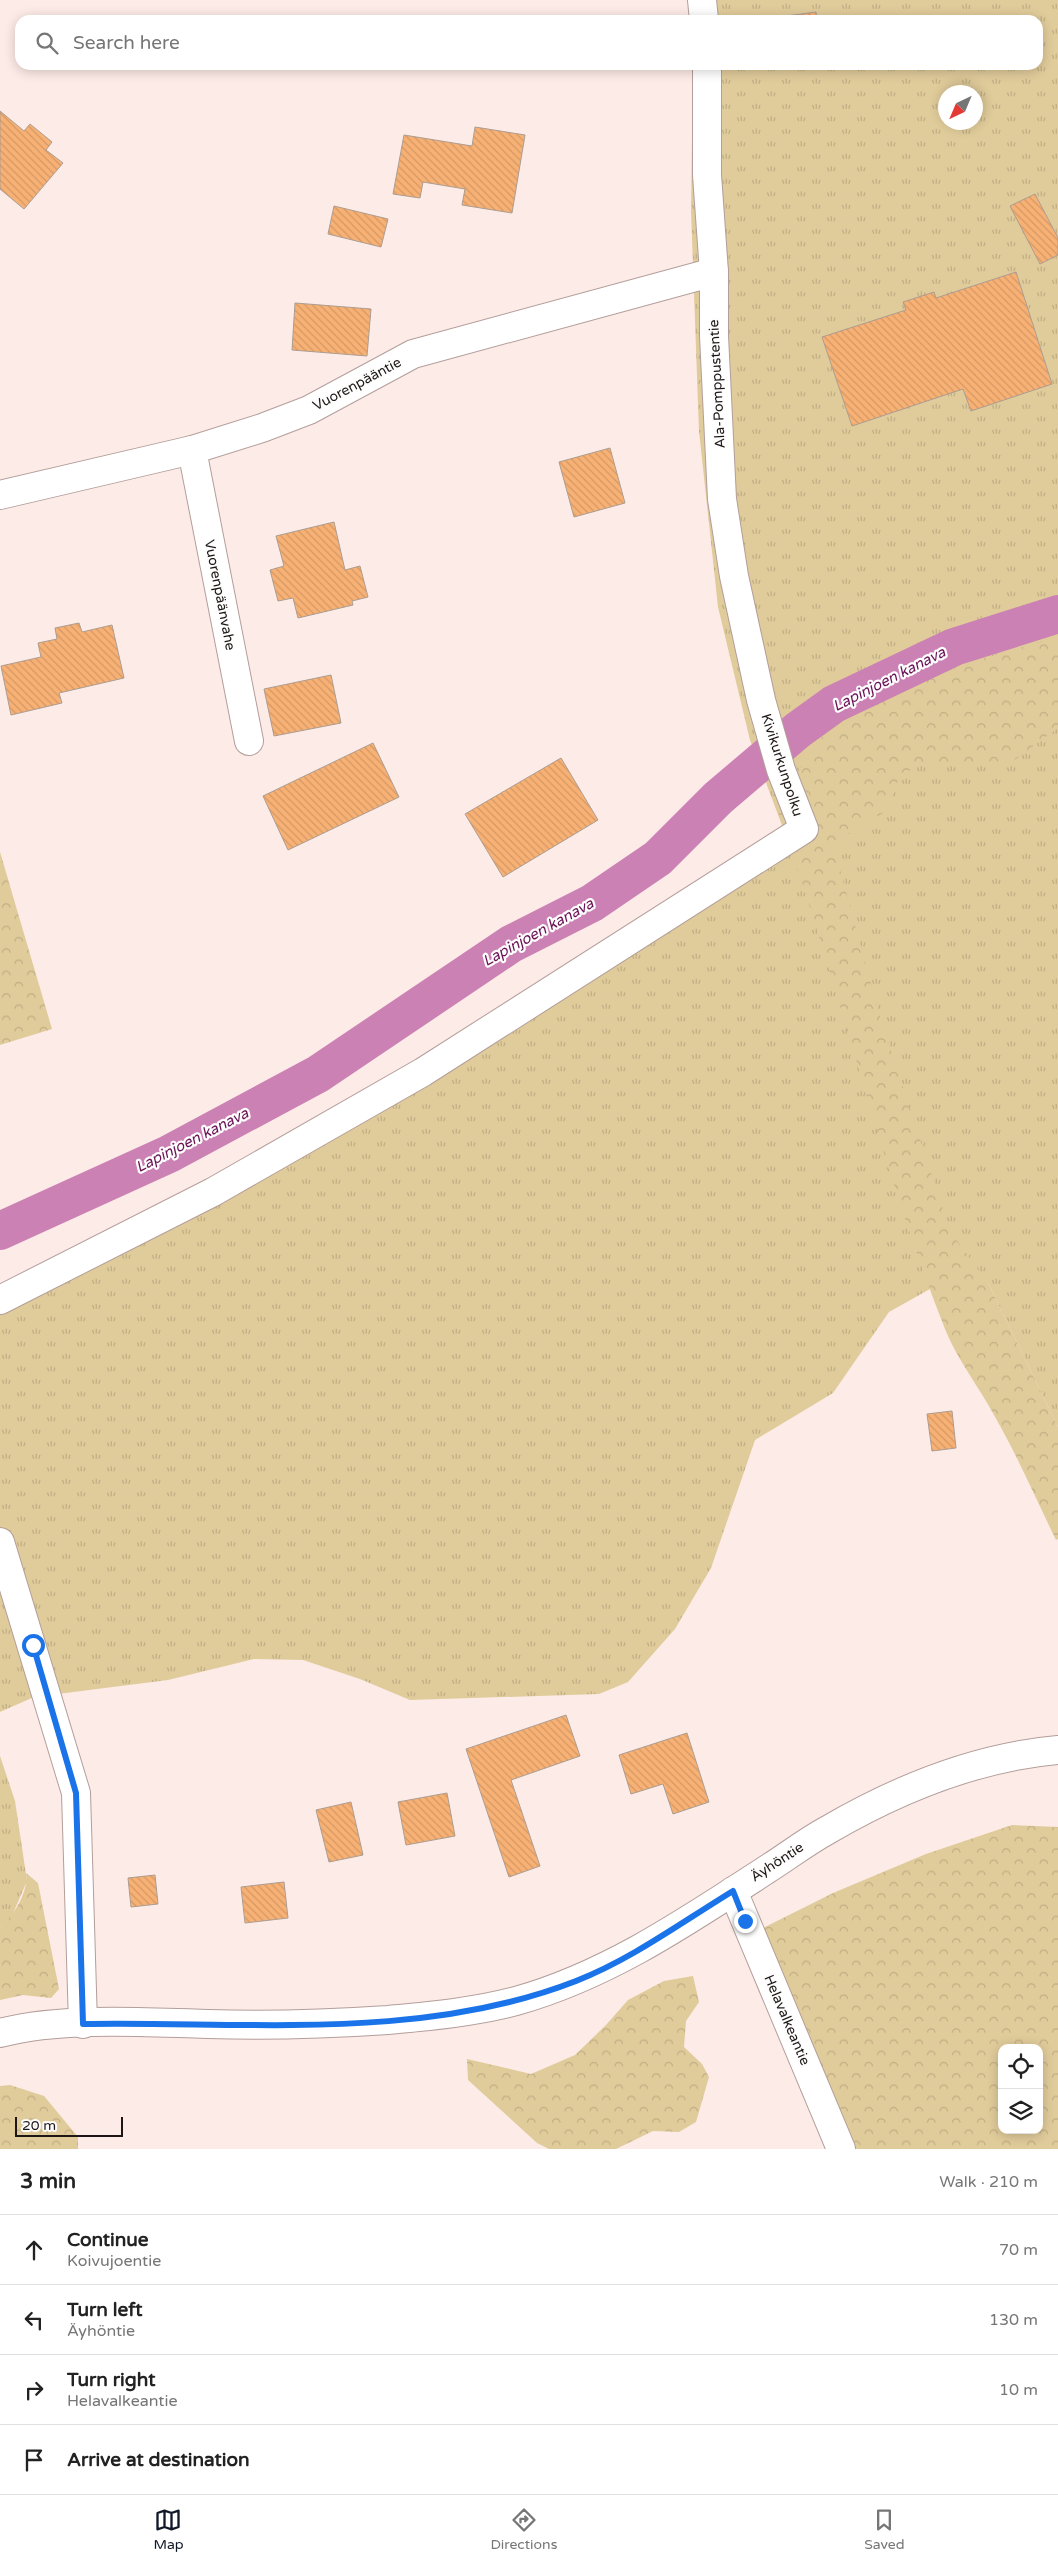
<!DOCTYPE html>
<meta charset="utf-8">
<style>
:root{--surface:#fff;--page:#f6f6f6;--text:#222;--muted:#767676;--line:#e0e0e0;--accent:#111827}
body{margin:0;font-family:"Varela Round",sans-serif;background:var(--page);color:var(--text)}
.controls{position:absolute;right:15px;bottom:15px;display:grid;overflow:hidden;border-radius:10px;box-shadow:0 2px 12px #0003}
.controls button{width:45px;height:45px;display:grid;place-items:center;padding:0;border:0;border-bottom:1px solid var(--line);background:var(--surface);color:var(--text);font:25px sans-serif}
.compass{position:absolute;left:938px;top:85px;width:45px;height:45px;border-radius:50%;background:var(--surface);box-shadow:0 2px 12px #0003;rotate:224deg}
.scale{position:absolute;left:15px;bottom:12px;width:108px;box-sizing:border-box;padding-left:5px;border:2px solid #1e1615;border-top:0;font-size:14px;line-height:18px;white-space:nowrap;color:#1e1615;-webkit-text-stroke:4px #fdfdfd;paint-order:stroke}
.stop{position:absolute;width:15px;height:15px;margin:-11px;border:4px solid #1a73e8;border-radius:50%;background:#fff}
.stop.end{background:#1a73e8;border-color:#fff;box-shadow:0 1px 5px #0008}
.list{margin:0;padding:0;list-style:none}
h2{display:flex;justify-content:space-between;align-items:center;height:65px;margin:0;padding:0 20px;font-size:21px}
h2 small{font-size:16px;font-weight:400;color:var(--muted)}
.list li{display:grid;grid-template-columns:32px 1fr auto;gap:15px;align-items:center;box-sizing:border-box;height:70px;padding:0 20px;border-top:1px solid var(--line)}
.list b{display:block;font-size:19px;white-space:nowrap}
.list p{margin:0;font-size:16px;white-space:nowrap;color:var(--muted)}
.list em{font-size:16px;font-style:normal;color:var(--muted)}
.icon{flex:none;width:28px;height:28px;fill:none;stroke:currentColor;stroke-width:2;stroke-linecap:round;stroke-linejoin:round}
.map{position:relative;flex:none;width:1058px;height:2149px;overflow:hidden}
.search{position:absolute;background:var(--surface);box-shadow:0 2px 12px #0003;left:15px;right:15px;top:15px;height:55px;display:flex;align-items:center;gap:12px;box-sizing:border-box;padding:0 18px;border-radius:15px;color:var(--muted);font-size:19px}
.sheet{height:345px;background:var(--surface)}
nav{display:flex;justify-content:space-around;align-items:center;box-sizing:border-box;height:70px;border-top:1px solid var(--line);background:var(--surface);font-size:14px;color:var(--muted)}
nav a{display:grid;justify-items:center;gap:2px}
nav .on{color:var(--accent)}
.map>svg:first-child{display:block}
.grass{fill:url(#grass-tufts);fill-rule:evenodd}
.forest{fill:url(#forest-crowns);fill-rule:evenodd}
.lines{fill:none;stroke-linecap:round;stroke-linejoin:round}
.canal{stroke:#cb81b4;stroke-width:38}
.building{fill:url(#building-back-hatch);stroke:#ac9d91}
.minor-casing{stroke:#b39e9a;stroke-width:30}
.major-casing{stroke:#b39e9a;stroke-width:30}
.minor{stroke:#fff;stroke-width:28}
.major{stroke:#fff;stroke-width:28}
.route{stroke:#1a73e8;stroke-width:6}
.labels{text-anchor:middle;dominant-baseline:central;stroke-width:4.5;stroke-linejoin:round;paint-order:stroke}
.street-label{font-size:14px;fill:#1e1615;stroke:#fdfdfd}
.water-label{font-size:15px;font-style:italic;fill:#6a1156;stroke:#fdfdfd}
</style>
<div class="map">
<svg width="1058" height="2149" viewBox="0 0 1058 2149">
<defs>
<pattern id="grass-tufts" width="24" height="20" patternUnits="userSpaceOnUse" patternTransform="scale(1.25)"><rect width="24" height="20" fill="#e0cb9a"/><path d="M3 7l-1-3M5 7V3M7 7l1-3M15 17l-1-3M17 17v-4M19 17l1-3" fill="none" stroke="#c0ae84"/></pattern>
<pattern id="forest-crowns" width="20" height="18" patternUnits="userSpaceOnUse" patternTransform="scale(1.25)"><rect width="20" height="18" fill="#e0cb9a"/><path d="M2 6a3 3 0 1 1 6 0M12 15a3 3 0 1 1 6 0" fill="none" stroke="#c0ae84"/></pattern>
<pattern id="building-back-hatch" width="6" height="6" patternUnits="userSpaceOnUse" patternTransform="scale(1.25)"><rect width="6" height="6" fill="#f8b175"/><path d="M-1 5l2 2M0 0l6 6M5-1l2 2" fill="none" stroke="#d49864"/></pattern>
</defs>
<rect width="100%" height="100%" fill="#fdebe7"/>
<g class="grass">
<path d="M 689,0 L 1058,0 L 1058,1427 L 988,1283 L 930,1289 L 889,1312 L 833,1393 L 755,1440 L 711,1568 L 675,1629 L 628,1682 L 599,1694 L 410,1700 L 360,1679 L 303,1660 L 254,1659 L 168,1680 L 34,1697 L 0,1712 L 0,1309 L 792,852 L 750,740 L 718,607 L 699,431 L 691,210 L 693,65 L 1038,65 L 1038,20 L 691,20 ZM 946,92 L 976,92 L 976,122 L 946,122 Z"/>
<path d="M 0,1756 L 15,1801 L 27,1881 L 11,1918 L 0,1927 Z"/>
</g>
<g class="forest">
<path d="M 1058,639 L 1058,728 L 1008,765 L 922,762 L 899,778 L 885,812 L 839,839 L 839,866 L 880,1017 L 950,1231 L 988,1283 L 1058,1427 L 1058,1539 L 1056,1540 C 1036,1499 1017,1455 994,1415 C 979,1387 957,1359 945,1329 C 877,1158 838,977 775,804 L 822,737 L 873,706 L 921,681 L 975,661 L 1047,640 Z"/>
<path d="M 0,852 L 52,1029 L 0,1045 Z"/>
<path d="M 1012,1825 L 1058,1827 L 1058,2149 L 830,2149 L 739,1940 L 833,1893 L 926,1854 ZM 1002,2048 L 1039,2048 L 1039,2130 L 1002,2130 Z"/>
<path d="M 26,1873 L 38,1883 L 59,1989 L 51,1998 L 23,1995 L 0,2000 L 0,1927 C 14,1916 29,1891 26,1873 Z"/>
<path d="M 693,1976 L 699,2002 L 686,2021 L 684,2047 L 702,2064 L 709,2077 L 696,2122 L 679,2132 L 653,2131 L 616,2149 L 549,2149 L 537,2143 L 468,2080 L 467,2059 L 531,2074 L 575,2055 L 606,2025 L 628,2000 L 664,1981 Z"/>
<path d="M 10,2085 L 44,2096 L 78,2137 L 78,2149 L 0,2149 L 0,2086 Z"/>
</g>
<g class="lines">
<path class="canal" d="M 0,1231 L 169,1154 L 318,1074 L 511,944 L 592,903 L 658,858 L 718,798 L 798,730 L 834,704 L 954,647 L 1058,614"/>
</g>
<g class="building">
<path d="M 816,12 L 817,20 L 780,20 L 779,17 Z"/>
<path d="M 0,111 L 24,131 L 30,124 L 52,142 L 46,150 L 63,163 L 24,209 L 0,189 Z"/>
<path d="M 475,127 L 525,135 L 512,213 L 462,205 L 465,189 L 423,182 L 420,198 L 393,194 L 404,135 L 472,146 Z"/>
<path d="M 1035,194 L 1058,238 L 1058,255 L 1040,264 L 1010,206 Z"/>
<path d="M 334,206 L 388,219 L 381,247 L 328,234 Z"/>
<path d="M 1016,272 L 1052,384 L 971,411 L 963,389 L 852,426 L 822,337 L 906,310 L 903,302 L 934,292 L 936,298 Z"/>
<path d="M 295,303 L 371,309 L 367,356 L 292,350 Z"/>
<path d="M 610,448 L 625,503 L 574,517 L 559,462 Z"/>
<path d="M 334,522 L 345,570 L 360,566 L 368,597 L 352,601 L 353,605 L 298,618 L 293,598 L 278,601 L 270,570 L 284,566 L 276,536 Z"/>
<path d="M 79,623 L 82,632 L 112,625 L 124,678 L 59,693 L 62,703 L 11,715 L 1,666 L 41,657 L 38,643 L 57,639 L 55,628 Z"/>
<path d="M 331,675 L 341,723 L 274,736 L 264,689 Z"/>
<path d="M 373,743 L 399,797 L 288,850 L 263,796 Z"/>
<path d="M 561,758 L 598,820 L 503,877 L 465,814 Z"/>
<path d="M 952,1411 L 956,1448 L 932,1451 L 927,1414 Z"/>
<path d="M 566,1715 L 580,1756 L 511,1780 L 540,1866 L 509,1877 L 466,1749 Z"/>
<path d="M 687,1733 L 709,1802 L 673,1814 L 663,1784 L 631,1794 L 619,1755 Z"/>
<path d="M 447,1793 L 455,1836 L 406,1845 L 398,1802 Z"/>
<path d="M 351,1802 L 363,1855 L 329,1862 L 316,1810 Z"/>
<path d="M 155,1875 L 158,1904 L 131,1907 L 128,1878 Z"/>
<path d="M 284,1882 L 288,1918 L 245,1923 L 241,1887 Z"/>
</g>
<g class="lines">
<g class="minor-casing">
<g id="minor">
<path d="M 702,0 L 704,20"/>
<path d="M 192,450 L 249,741"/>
<path d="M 0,495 L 192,450 L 262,428 L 309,410 L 413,354 L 714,272"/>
<path d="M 0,1300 L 213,1192 L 423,1072 L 804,829 L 781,770 L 761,700 L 734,576 L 722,499 L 714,336 L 714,272 L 707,175 L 707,65"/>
<path d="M 0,1542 L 76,1793 L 83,2024"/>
<path d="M 733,1891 L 841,2149"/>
</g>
</g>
<g class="major-casing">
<path id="major" d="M 0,2033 C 60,2017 145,2022 208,2024 C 268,2026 328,2024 388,2020 C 430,2016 475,2012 516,2001 C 609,1975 689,1920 769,1868 C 788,1856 806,1842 826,1831 C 896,1790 977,1757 1058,1750"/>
</g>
<use href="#minor" class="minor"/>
<use href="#major" class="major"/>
</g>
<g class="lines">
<path class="route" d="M 33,1645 L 76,1793 L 83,2024 C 246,2021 420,2042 576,1981 C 632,1959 682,1922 733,1891 L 745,1921"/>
</g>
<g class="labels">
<g class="street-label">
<text transform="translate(357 384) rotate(-28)">Vuorenpääntie</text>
<text transform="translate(717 384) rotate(-93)">Ala-Pomppustentie</text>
<text transform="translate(220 595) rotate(79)">Vuorenpäänvahe</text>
<text transform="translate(782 765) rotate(72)">Kivikurkunpolku</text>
<text transform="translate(777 1862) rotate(-33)">Äyhöntie</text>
<text transform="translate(787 2020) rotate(67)">Helavalkeantie</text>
</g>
<g class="water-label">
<text transform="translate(889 679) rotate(-27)">Lapinjoen kanava</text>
<text transform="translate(538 932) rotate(-29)">Lapinjoen kanava</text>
<text transform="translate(192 1140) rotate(-27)">Lapinjoen kanava</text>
</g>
</g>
</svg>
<div class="controls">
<button><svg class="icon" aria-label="locate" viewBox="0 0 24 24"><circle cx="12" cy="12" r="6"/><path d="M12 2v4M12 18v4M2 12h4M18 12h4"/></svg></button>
<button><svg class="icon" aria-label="layers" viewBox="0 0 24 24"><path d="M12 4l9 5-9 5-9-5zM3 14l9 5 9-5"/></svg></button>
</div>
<svg class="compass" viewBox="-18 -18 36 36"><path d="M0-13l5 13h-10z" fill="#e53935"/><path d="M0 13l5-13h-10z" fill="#767676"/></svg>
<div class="scale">20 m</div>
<div class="stop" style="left:33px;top:1645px"></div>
<div class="stop end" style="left:745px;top:1921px"></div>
<div class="search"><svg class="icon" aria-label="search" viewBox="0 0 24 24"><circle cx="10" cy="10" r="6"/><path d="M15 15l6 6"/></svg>Search here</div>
</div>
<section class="sheet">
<h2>3 min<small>Walk · 210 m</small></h2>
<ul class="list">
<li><svg class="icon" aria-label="ahead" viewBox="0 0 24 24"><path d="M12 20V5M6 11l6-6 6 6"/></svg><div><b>Continue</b><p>Koivujoentie</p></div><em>70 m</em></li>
<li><svg class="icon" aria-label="left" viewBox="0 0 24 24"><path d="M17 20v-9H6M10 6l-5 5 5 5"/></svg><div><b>Turn left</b><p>Äyhöntie</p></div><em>130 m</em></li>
<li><svg class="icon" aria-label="right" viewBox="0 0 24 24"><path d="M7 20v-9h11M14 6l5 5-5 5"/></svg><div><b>Turn right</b><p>Helavalkeantie</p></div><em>10 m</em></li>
<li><svg class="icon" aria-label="arrive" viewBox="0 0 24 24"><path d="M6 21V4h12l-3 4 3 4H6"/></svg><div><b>Arrive at destination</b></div></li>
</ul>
</section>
<nav>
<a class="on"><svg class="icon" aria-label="map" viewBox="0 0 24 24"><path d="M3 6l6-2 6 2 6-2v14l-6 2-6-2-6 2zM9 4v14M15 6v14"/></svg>Map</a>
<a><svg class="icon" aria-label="directions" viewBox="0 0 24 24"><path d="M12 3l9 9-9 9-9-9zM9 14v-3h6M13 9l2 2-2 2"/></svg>Directions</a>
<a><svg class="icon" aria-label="saved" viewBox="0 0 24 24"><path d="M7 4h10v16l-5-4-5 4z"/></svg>Saved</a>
</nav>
